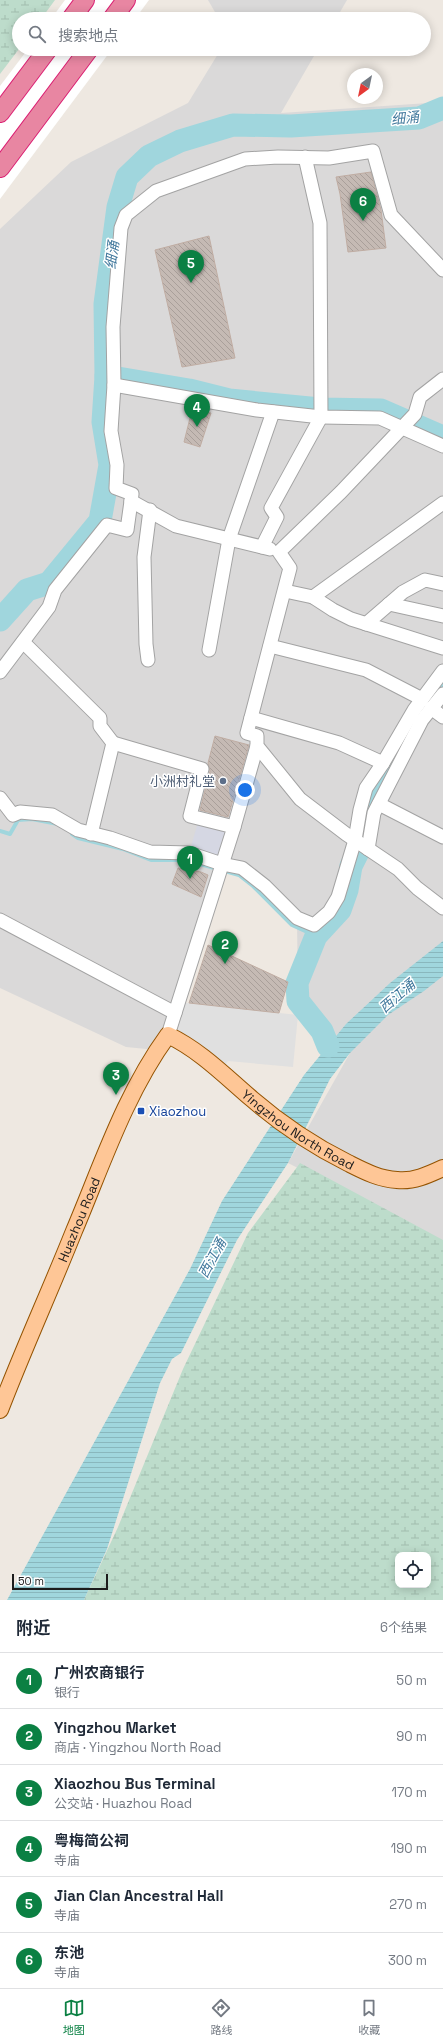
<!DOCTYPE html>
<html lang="zh">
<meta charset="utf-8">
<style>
:root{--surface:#fff;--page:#f6f6f7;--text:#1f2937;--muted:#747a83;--line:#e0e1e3;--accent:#0b8043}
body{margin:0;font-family:"Space Grotesk","Noto Sans SC",sans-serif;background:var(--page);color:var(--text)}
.controls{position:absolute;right:12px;bottom:12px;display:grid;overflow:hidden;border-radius:8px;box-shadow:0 2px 10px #0003}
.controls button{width:36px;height:36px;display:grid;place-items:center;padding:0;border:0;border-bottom:1px solid var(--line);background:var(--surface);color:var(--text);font:20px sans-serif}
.compass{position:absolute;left:347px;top:68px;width:36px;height:36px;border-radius:50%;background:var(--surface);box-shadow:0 2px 10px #0003;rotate:213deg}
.scale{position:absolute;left:12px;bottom:10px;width:96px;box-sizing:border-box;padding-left:4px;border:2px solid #1c1c1c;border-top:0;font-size:11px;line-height:14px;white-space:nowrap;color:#1c1c1c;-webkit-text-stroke:3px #fff;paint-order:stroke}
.you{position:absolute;left:245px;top:790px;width:14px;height:14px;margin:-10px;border:3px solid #fff;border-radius:50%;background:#1a73e8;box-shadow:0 0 0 6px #1a73e833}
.badge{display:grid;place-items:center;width:26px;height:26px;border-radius:50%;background:var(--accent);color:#fff;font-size:13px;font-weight:700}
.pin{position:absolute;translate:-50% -33px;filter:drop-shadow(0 1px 2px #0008)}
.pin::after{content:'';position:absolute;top:21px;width:14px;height:12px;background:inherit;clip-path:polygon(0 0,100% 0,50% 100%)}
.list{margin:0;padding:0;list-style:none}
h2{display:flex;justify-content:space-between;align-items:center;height:52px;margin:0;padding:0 16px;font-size:17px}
h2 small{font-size:13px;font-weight:400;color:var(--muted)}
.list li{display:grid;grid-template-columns:26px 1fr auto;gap:12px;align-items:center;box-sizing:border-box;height:56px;padding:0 16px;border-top:1px solid var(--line)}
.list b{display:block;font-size:15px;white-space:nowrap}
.list p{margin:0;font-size:13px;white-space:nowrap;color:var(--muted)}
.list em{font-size:13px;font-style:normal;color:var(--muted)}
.icon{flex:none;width:22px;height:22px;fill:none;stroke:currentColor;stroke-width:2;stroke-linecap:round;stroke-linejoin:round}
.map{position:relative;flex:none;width:443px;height:1600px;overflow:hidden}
.search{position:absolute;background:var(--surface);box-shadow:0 2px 10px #0003;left:12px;right:12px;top:12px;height:44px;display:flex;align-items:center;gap:10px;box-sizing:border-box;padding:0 14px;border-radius:22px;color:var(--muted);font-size:15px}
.sheet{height:388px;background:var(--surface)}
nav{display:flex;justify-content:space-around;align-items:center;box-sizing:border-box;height:56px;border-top:1px solid var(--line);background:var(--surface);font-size:11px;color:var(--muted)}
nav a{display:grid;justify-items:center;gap:2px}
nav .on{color:var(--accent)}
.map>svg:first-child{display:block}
.residential{fill:#dad9d9}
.wetland{fill:url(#wetland-marsh);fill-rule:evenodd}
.parking{fill:#e0e0e0}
.plaza{fill:#d5d7e3}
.water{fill:url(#water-rules)}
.pier{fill:#fff}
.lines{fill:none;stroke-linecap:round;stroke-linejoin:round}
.stream{stroke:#a0d6dd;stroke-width:4}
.river{stroke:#a0d6dd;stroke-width:23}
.building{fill:url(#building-back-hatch);stroke:#c0ada3}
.minor-casing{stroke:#a3a3a3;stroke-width:15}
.major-casing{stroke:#945300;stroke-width:18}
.highway-casing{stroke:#db1f73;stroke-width:20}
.minor{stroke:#fff;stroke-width:13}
.major{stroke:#fec696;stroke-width:16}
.highway{stroke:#e886a2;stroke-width:18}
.service-dot{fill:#5c6f8a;stroke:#fff;stroke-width:1.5}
.transit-dot{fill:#1a4fb4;stroke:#fff;stroke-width:1.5}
.labels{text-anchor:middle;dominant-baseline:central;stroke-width:3;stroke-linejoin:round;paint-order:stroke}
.service-label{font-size:13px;fill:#4e5e75;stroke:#fff;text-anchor:end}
.transit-label{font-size:13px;fill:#164399;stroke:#fff;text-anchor:start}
.street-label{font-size:13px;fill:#1c1c1c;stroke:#fff}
.water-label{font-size:14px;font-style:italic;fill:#42799d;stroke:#fff}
</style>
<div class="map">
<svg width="443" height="1600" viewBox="0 0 443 1600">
<defs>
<pattern id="wetland-marsh" width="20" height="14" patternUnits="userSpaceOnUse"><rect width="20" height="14" fill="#bddccb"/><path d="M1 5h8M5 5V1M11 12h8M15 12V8" fill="none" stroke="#a2bcae"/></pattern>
<pattern id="water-rules" width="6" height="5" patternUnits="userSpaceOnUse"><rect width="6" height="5" fill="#a0d6dd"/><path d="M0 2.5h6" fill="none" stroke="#89b7bd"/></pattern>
<pattern id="building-back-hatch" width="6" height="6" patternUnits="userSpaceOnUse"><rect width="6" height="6" fill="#c5bab4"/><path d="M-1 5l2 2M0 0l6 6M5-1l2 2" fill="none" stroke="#a99f9a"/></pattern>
</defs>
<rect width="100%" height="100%" fill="#eee8e1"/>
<g class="residential">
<path d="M 208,0 L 347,0 L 336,19 L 219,19 Z"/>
<path d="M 221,49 L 318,49 L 281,113 L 443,102 L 443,1241 L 288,1163 L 350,1053 L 298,1001 L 297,918 L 222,864 L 157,1050 L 126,1047 L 0,988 L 0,229 L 71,162 L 188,103 Z"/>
</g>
<g class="wetland">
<path d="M 0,0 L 55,0 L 41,19 L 19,19 L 19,49 L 0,74 Z"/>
<path d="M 300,1163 L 443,1240 L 443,1600 L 84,1600 L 118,1527 L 183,1369 L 248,1233 ZM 398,1555 L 428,1555 L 428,1585 L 398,1585 Z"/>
</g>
<path class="parking" d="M 179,1002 L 298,1015 L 293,1067 L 228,1061 L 220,1071 L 168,1035 Z"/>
<path class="plaza" d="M 199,819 L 234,827 L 222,864 L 189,853 Z"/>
<path class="water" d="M 443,941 L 443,976 L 424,991 L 388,1015 L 350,1053 L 330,1079 L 288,1163 L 237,1240 L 181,1353 L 172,1359 L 160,1383 L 107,1549 L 84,1600 L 7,1600 L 190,1269 L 222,1201 L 304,1075 L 346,1024 L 390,983 Z"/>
<g class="pier">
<path d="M 65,0 L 149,0 L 135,19 L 51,19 Z"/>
<path d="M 28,49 L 112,49 L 0,199 L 0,86 Z"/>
</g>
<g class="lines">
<g class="stream">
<path d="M 0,831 L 10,834 L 18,820 L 32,819 L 58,824"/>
<path d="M 72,834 L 78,838 L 123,849 L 151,860 L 186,860 L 239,875 L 253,886 L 292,925 L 316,936"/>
</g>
<g class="river">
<path d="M 106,376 L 189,390 L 229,400 L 320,409 L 381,410 L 443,437"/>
<path d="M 0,620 L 27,590 L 49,583 L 100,521 L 110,465 L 103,422 L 106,376 L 105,304 L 118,207 L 127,177 L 149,156 L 180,141 L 233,125 L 291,126 L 419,118 L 443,108"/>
<path d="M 328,1046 L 322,1031 L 298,1001 L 297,983 L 316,936 L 340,910 L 347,890 L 351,866 L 361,846 L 369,808 L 379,794 L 393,759 L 417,717 L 443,683"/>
</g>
</g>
<g class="building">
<path d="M 371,172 L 381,210 L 386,248 L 348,252 L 340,194 L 336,177 Z"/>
<path d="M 209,236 L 235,358 L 182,367 L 155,250 Z"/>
<path d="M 192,410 L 211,413 L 200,447 L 184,442 Z"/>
<path d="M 215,736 L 249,745 L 228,817 L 200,810 L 210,771 L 208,763 Z"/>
<path d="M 178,868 L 201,872 L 208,875 L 201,897 L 172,884 Z"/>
<path d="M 208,945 L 288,982 L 279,1013 L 189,1003 Z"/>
</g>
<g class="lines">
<g class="minor-casing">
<g id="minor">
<path d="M 443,379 L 420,397 L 415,414 L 341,492 L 279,552 L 290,568 L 247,733 L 257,736 L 257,746 L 300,799 L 346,834 L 398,869 L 417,888 L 443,908"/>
<path d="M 114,385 L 257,410 L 321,417 L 380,418 L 443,446"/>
<path d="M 131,501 L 176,526 L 270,549"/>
<path d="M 262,547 L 277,517 L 271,508 L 321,417 L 320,223 L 305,157"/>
<path d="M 285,591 L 313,597 L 333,610 L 351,619 L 443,648"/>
<path d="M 313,597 L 443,503"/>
<path d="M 389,604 L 443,616"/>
<path d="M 366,624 L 403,592 L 425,580 L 443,584"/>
<path d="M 23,642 L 100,718 L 100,726 L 113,743 L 91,834"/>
<path d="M 270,646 L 366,670 L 422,699"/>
<path d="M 209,650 L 229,539 L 273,412"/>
<path d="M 148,660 L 146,644 L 144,557 L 150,510"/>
<path d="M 0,672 L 49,607 L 55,590 L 107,525 L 127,530 L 132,494 L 116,488 L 117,465 L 111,431 L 114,385 L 113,327 L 121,228 L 126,215 L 156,191 L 245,159 L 278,157 L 329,158 L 373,151 L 391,215 L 443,270"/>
<path d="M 431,708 L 443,717"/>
<path d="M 251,718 L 339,743 L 383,763"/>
<path d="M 113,743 L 202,769 L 190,816 L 234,827"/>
<path d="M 0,798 L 13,815 L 20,812 L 52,815 L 78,830 L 110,838 L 150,852 L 189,853 L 222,864 L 242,868 L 265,886 L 297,918 L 314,925 L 329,912 L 338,897 L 355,840 L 360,810 L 366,788 L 383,763 L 414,710 L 443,671"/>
<path d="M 379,804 L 443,837"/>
<path d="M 368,849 L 374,813 L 422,720 L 443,694"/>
<path d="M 0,920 L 175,1013"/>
<path d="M 168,1035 L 234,827 L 257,746"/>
</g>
</g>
<g class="major-casing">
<g id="major">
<path id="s1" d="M 0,1410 C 23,1350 50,1291 74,1231 C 102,1165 125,1094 168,1035 C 201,1051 225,1076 252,1099 C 281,1124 314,1146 348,1163 C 364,1171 379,1179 397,1180 C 413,1182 428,1175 443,1168"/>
</g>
</g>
<g class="highway-casing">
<g id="highway">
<path d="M 71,19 L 85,0"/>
<path d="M 112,19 L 126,0"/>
<path d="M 0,113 L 48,49"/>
<path d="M 0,168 L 89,49"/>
</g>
</g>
<use href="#minor" class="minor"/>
<use href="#major" class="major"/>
<use href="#highway" class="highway"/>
</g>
<circle class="service-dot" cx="223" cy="781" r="4"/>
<rect class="transit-dot" x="137" y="1107" width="8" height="8" rx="2"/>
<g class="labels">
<g class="service-label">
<text x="215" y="781">小洲村礼堂</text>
</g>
<g class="transit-label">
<text x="149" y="1111">Xiaozhou</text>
</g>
<g class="street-label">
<text stroke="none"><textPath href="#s1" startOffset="573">Yingzhou North Road</textPath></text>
<text stroke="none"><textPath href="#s1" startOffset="206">Huazhou Road</textPath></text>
</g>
<g class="water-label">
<text transform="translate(405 118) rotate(-6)">细涌</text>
<text transform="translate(112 255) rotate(-83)">细涌</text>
<text transform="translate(397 996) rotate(-41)">西江涌</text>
<text transform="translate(212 1258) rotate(-62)">西江涌</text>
</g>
</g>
</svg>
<div class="controls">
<button><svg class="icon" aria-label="locate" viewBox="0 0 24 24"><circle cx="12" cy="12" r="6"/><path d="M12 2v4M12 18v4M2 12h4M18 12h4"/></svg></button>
</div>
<svg class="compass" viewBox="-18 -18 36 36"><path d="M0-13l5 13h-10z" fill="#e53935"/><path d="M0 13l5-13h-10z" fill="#747a83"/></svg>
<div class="scale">50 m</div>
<div class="you"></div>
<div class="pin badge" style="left:190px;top:879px">1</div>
<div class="pin badge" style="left:225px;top:964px">2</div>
<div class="pin badge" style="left:116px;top:1095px">3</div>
<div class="pin badge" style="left:197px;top:427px">4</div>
<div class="pin badge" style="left:191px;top:283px">5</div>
<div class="pin badge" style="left:363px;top:221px">6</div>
<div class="search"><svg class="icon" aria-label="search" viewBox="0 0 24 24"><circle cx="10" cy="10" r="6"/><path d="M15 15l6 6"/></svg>搜索地点</div>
</div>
<section class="sheet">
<h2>附近<small>6个结果</small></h2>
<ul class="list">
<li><span class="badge">1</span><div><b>广州农商银行</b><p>银行</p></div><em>50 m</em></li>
<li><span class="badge">2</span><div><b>Yingzhou Market</b><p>商店 · Yingzhou North Road</p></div><em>90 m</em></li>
<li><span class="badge">3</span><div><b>Xiaozhou Bus Terminal</b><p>公交站 · Huazhou Road</p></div><em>170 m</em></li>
<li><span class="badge">4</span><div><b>粤梅简公祠</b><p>寺庙</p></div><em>190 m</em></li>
<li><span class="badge">5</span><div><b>Jian Clan Ancestral Hall</b><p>寺庙</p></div><em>270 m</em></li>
<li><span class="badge">6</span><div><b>东池</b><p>寺庙</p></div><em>300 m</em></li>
</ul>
</section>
<nav>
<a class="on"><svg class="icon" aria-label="map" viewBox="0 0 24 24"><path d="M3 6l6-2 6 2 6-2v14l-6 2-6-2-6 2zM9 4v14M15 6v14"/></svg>地图</a>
<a><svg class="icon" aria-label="directions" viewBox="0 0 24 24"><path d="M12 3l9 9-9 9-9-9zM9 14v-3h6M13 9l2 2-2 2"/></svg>路线</a>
<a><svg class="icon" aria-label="saved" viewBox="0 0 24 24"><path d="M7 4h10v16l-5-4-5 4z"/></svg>收藏</a>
</nav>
